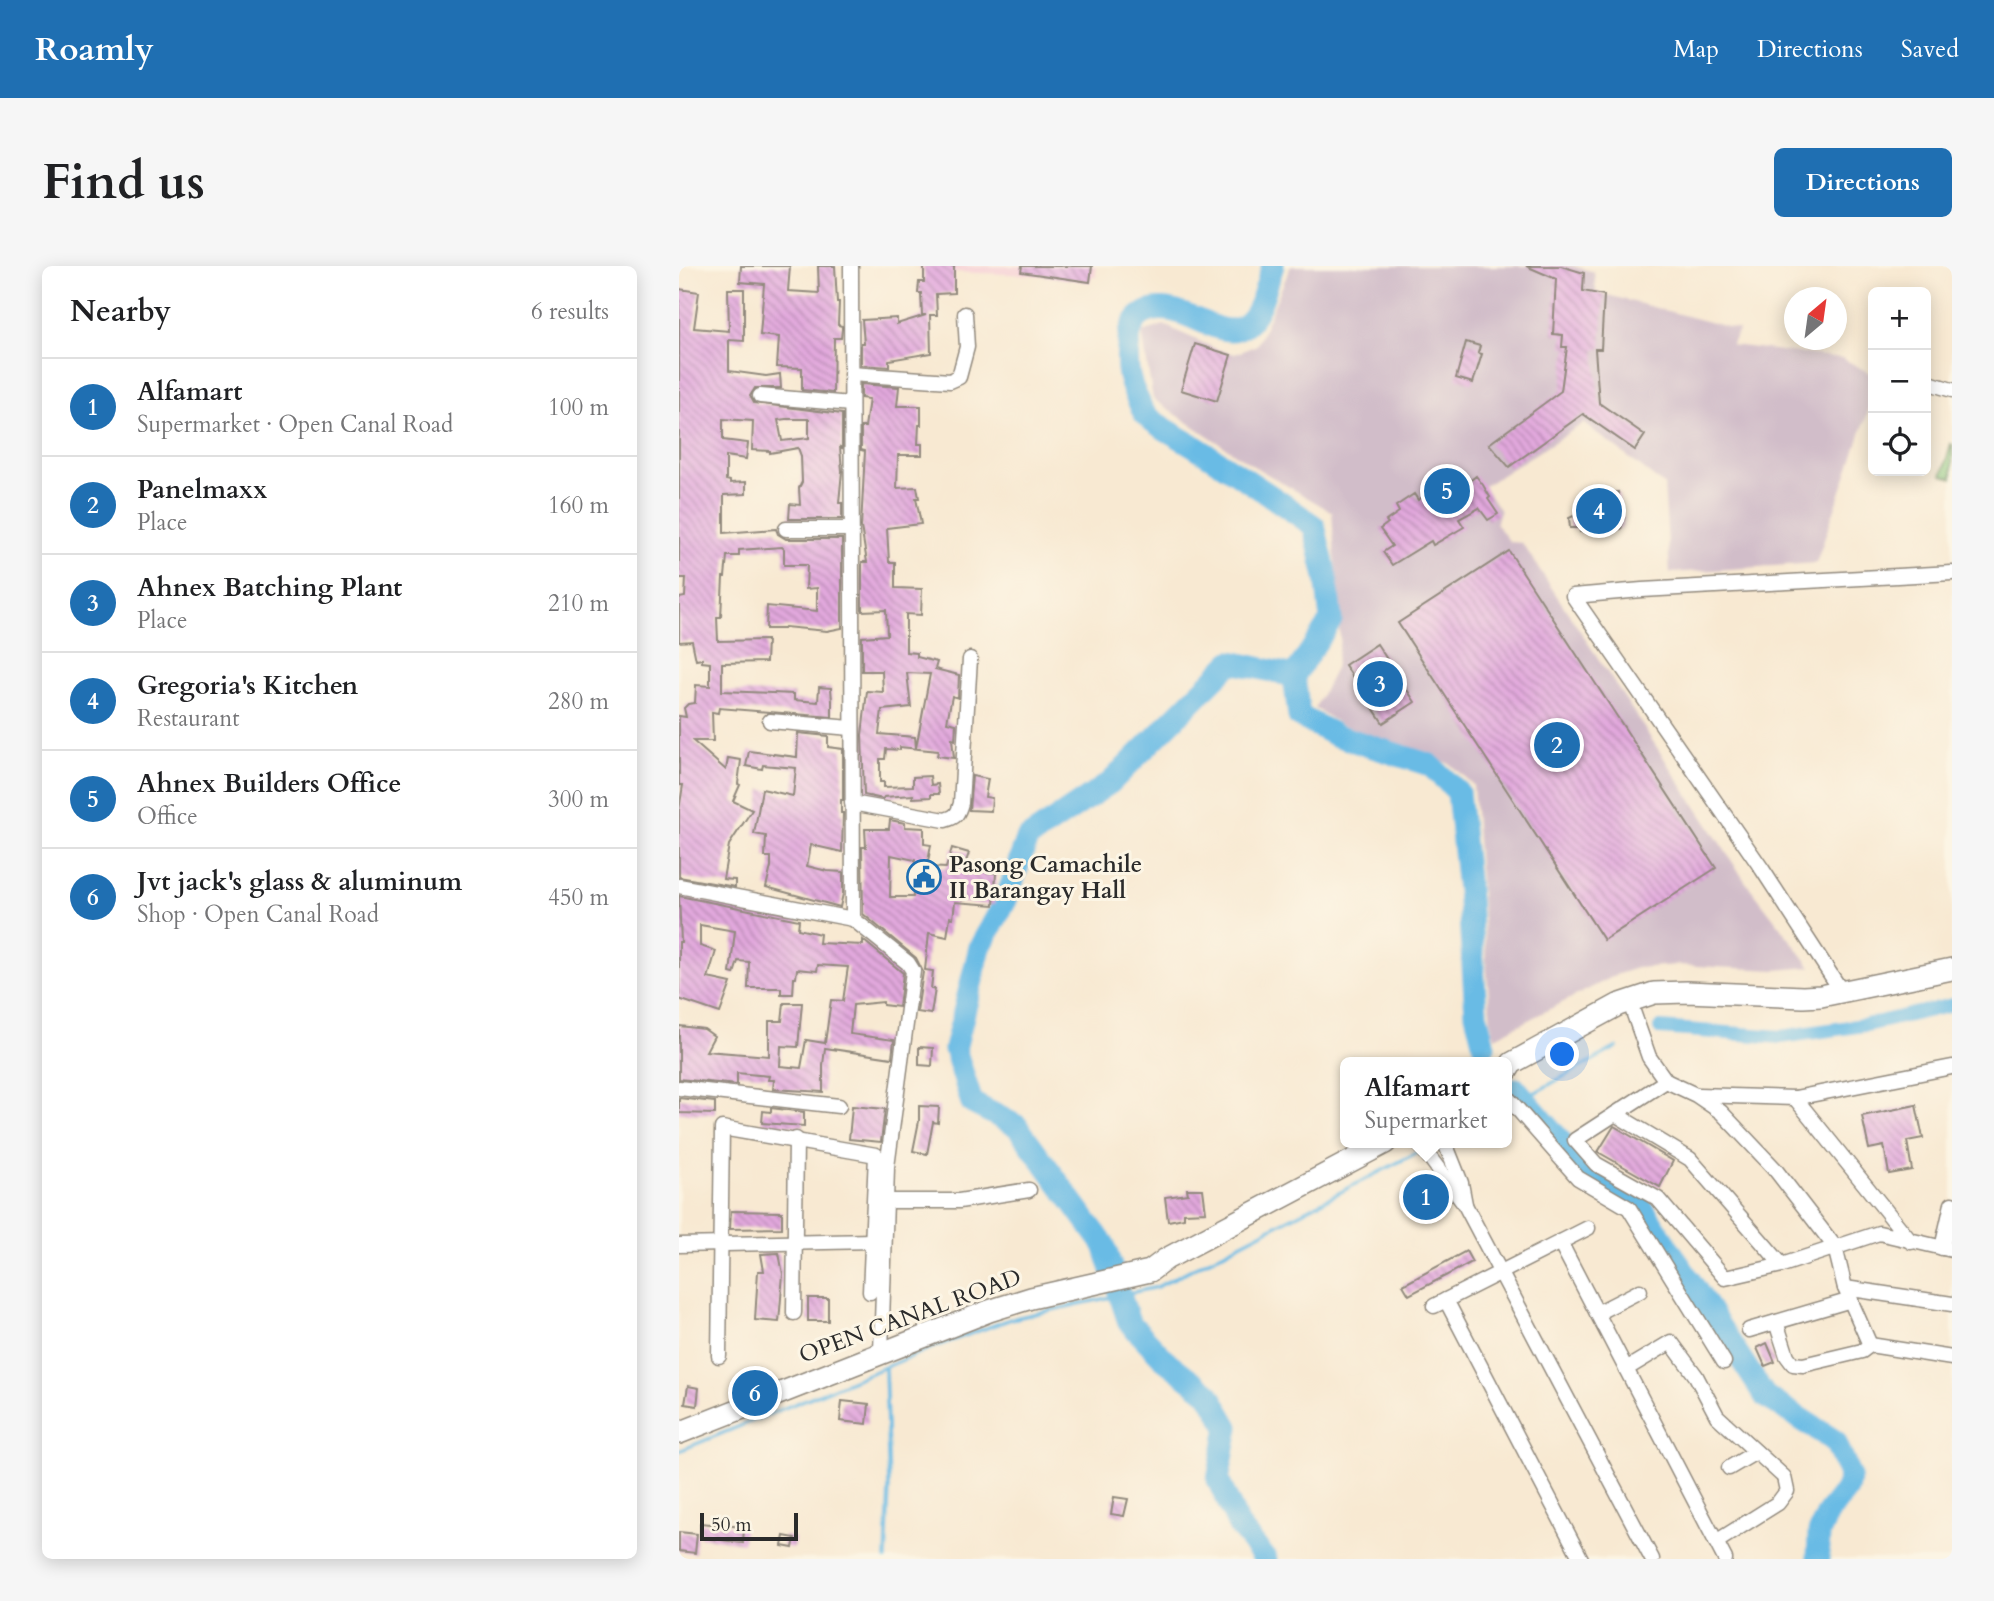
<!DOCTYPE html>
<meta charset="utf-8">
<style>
:root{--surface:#fff;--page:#f6f6f6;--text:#202124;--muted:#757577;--line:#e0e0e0;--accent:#1f6fb2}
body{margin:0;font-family:Cardo,serif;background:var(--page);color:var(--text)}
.controls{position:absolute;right:21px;top:21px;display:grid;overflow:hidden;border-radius:10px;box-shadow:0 4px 18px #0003}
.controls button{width:63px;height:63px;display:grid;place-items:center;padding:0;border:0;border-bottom:2px solid var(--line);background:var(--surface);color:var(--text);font:35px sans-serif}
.compass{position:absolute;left:1105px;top:21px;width:63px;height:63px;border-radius:50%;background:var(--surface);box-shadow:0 4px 18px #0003;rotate:29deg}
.scale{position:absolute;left:21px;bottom:18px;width:98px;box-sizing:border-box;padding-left:7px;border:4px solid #2b2b2b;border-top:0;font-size:19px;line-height:24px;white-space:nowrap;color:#2b2b2b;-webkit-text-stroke:5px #fcf5e5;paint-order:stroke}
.you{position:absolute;left:884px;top:789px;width:24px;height:24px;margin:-18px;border:5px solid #fff;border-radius:50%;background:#1a73e8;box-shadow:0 0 0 10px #1a73e833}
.badge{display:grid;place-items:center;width:46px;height:46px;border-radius:50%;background:var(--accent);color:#fff;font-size:23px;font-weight:700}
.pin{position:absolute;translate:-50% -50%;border:4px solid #fff;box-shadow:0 2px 7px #0006}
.popup{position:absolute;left:661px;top:791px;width:172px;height:91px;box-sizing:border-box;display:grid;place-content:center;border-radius:10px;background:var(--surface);filter:drop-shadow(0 2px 5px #0005);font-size:23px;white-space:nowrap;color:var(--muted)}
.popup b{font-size:26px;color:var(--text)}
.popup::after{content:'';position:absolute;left:50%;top:100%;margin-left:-14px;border:14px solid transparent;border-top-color:var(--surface)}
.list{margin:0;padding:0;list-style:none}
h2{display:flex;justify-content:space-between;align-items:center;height:91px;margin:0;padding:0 28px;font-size:30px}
h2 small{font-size:23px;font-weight:400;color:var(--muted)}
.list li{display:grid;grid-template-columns:46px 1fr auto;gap:21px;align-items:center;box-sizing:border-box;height:98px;padding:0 28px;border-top:2px solid var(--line)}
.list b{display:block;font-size:26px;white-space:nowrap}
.list p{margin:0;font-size:23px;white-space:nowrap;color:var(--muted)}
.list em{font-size:23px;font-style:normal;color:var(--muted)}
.icon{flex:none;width:38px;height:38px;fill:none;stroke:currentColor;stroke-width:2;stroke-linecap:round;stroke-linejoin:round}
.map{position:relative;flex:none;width:1273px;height:1293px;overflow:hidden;border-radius:10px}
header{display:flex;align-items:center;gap:42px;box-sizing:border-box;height:98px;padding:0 35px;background:var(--accent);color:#fff}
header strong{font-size:33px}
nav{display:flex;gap:38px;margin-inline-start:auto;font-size:24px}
.intro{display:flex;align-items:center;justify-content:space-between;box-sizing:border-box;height:168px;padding:0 42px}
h1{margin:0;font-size:49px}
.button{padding:18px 32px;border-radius:10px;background:var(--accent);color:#fff;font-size:24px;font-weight:700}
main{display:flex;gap:42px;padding:0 42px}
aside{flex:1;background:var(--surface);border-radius:10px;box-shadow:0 4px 18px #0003}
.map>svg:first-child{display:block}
.built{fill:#f6cfd6}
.industrial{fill:#d1bdc9}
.green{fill:#8cc97e;stroke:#5c7a54;stroke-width:2}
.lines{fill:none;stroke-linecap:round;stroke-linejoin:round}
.stream{stroke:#69bbe5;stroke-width:3.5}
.canal{stroke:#69bbe5;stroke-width:14}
.river{stroke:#69bbe5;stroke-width:23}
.building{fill:url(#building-back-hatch);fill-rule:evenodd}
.street-casing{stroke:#928a7e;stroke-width:17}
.secondary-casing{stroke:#928a7e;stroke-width:24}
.street{stroke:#fff;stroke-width:14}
.secondary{stroke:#fff;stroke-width:21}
.labels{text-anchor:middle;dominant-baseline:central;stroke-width:6;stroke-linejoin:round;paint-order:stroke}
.poi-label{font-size:23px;font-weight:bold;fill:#2b2b2b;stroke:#fcf5e5;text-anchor:start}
.street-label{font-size:23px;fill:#2b2b2b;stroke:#fcf5e5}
</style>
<header>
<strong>Roamly</strong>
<nav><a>Map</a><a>Directions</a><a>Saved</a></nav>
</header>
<div class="intro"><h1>Find us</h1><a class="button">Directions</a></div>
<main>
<aside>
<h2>Nearby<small>6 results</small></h2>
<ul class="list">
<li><span class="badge">1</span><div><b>Alfamart</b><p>Supermarket · Open Canal Road</p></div><em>100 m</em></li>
<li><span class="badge">2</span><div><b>Panelmaxx</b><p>Place</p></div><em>160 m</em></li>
<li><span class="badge">3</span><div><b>Ahnex Batching Plant</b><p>Place</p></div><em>210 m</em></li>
<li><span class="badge">4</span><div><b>Gregoria's Kitchen</b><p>Restaurant</p></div><em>280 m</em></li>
<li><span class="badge">5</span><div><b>Ahnex Builders Office</b><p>Office</p></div><em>300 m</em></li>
<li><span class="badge">6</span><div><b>Jvt jack's glass &amp; aluminum</b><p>Shop · Open Canal Road</p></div><em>450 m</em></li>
</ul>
</aside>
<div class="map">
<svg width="1273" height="1293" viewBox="0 0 1273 1293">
<defs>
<pattern id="building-back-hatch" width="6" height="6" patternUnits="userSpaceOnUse" patternTransform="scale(1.75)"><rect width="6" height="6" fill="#e2a8dd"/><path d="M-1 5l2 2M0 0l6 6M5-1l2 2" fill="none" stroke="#b789b3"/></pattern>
</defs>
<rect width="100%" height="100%" fill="#fcf5e5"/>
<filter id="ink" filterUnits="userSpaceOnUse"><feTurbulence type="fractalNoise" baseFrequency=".0143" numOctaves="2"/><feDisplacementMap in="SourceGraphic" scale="14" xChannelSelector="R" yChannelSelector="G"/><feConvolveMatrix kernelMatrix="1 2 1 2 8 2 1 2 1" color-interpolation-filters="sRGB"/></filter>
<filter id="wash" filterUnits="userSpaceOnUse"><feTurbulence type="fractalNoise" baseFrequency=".00686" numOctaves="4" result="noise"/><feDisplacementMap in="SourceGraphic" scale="28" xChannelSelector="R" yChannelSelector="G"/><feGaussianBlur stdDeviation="1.57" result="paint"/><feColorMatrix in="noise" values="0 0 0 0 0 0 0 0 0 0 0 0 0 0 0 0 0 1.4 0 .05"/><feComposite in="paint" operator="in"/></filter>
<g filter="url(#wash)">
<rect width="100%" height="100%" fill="#f8e9d2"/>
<path class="built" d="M 240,0 L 417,0 L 417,11 L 240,5 Z"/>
<path class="industrial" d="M 612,0 L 894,0 L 915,6 L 917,26 L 1060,64 L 1052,79 L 1163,92 L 1194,109 L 1194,132 L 1137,297 L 991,307 L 985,219 L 905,157 L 805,220 L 821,245 L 817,258 L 831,276 L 843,277 L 1066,615 L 1132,701 L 1096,704 L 998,699 L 958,702 L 939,708 L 816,771 L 812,758 L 794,519 L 771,498 L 661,458 L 636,442 L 656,403 L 661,373 L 653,246 L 576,201 L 474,133 L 463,66 L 485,59 L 535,82 L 556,88 L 578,79 Z"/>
<path class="green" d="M 1272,178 L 1273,179 L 1273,212 L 1263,209 Z"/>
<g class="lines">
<g class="stream">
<path d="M 839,836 L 938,781"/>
<path d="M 748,882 L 758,877"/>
<path d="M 206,1101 L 210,1221 L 207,1293"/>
<path d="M 0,1185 L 258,1080 L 332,1053 L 478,1021 L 741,885"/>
</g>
<path class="canal" d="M 981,762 L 1102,771 L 1192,758 L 1273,739"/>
<g class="river">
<path d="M 594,0 C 586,20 582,55 558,63 C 534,71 499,32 466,47 C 452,54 450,68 449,83 C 447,103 450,116 459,134 C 461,138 463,145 466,148 C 474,158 503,172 515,180 C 556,206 596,232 635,260 L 647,311 L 652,354 L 615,410 L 620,450 L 656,469 L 751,499 L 779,526 L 790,634 L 797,748 L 805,780"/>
<path d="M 837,823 L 904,901 L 959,935 L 1086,1130 L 1156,1175 L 1171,1211 L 1168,1223 L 1149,1247 L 1140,1267 L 1139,1293"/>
<path d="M 434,1007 L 425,979 L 338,860 L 293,837 L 276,783 L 301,681 L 327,634 L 348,573 L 431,517 L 552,396 L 615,410"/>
<path d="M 438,1020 L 450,1056 L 487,1095 L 530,1128 L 549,1161 L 539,1214 L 560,1260 L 587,1293"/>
</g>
</g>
<g id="blocks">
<g class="building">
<path d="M 62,0 L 111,0 L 109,25 L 140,27 L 139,0 L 156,0 L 158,36 L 160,36 L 159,59 L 163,60 L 163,63 L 162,72 L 155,72 L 154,127 L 123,124 L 123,102 L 98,101 L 100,71 L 81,69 L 85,18 L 61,16 Z"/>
<path d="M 245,0 L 275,0 L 275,27 L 257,28 L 258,49 L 251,49 L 252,87 L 210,94 L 210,101 L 182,99 L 182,77 L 185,77 L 183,54 L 218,52 L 218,58 L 247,49 L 243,49 L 242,27 L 239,27 L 240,16 L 245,16 Z"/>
<path d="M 343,0 L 413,0 L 411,16 L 342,6 Z"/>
<path d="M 847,0 L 882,0 L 905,7 L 904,25 L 925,29 L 922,83 L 916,83 L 920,137 L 966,169 L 956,184 L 904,148 L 830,201 L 810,178 L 882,125 L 888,81 L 883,81 L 884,69 L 874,68 L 877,13 Z"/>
<path d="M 0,23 L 20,26 L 15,62 L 50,65 L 49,23 L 65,23 L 65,75 L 50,74 L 50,105 L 87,110 L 101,108 L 102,122 L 76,122 L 71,130 L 75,137 L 163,148 L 163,182 L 161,181 L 163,205 L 160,237 L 163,237 L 163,253 L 110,253 L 111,238 L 121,239 L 120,222 L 123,216 L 122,190 L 119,182 L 91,187 L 91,185 L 73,184 L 74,155 L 44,153 L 44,174 L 69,177 L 67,193 L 47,190 L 47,214 L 51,215 L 51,217 L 67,216 L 67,228 L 45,229 L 45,267 L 97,263 L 99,268 L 107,273 L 163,273 L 163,362 L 148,365 L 106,361 L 105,363 L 87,363 L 88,340 L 138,345 L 138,322 L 127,323 L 128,299 L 105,299 L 105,283 L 103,281 L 60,284 L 60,290 L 48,290 L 46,311 L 44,311 L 42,351 L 38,351 L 39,375 L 88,374 L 87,396 L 43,397 L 43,425 L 115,428 L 115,434 L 139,436 L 140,421 L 152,422 L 153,435 L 153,451 L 40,442 L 39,447 L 33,446 L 34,475 L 14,475 L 47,504 L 49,492 L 62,494 L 59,518 L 61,519 L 54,535 L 73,544 L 50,579 L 44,613 L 56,614 L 56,621 L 0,611 L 0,544 L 4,519 L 0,519 L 0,450 L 7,451 L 5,442 L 9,438 L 16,437 L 17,419 L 31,420 L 31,397 L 23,396 L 23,393 L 17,394 L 13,375 L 0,376 L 0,332 L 6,331 L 7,312 L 0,312 ZM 107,153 L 130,153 L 130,172 L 103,175 L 99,154 Z"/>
<path d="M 787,76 L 801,80 L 799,87 L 803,88 L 794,117 L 777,112 Z"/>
<path d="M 516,78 L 552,89 L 538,135 L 502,124 Z"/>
<path d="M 182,118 L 220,121 L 218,140 L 242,140 L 242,159 L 240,159 L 239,178 L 243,178 L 243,189 L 219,189 L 218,222 L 238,221 L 240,232 L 237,232 L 242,258 L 208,262 L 210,296 L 216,296 L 216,322 L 243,323 L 242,349 L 227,348 L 227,386 L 238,387 L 238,391 L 258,396 L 256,403 L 280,409 L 279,432 L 273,430 L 268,456 L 277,458 L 276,474 L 273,473 L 275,492 L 258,490 L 259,485 L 221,481 L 221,484 L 207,483 L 206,493 L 201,493 L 201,516 L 205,516 L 205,521 L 234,520 L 234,511 L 251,510 L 252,519 L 259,518 L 260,528 L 252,528 L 252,531 L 234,532 L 234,529 L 205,531 L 204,533 L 185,529 L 183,469 L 188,425 L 204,426 L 203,405 L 183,405 L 183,371 L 208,369 L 207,344 L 183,345 L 183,296 L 188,296 L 182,261 L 186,185 L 182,184 L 182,161 L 186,161 L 190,133 L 182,132 ZM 228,407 L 251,408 L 237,482 L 236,471 L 200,468 L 203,444 L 232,441 Z"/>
<path d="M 772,207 L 782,222 L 797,210 L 804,219 L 811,231 L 809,233 L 819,248 L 809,254 L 800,242 L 780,253 L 785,261 L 754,279 L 752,275 L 713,299 L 704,286 L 713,280 L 701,263 L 709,257 L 707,255 L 720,246 L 717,240 L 735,228 L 739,234 L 763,218 L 761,214 Z"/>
<path d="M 939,226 L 942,246 L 945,252 L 942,263 L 901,266 L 900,262 L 891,262 L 890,252 L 899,248 L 898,244 L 912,243 L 911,230 Z"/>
<path d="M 830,285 L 1037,602 L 925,674 L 719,357 Z"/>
<path d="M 698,378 L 736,436 L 704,457 L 666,399 Z"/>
<path d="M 119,467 L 149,470 L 149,481 L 164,483 L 164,534 L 162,534 L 162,547 L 164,547 L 163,586 L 132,579 L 128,600 L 148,605 L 164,606 L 164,628 L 161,641 L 87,621 L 92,601 L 92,591 L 86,591 L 87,570 L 75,568 L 83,523 L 114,530 L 117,502 L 84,499 L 83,503 L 67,500 L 70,485 L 118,491 Z"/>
<path d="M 293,510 L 309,513 L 306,531 L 313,532 L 312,545 L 290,544 Z"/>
<path d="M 211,554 L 226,557 L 226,561 L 245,562 L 245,578 L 252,579 L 248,601 L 267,602 L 273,582 L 290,587 L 284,604 L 317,607 L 315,639 L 276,636 L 274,652 L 271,651 L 268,671 L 250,667 L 246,704 L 254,705 L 252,723 L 256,723 L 252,748 L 238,746 L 244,706 L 237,692 L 184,648 L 183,581 L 187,581 L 186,563 L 210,563 ZM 212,589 L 236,594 L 234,631 L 211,631 Z"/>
<path d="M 0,630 L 120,654 L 119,663 L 141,668 L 140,677 L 184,679 L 184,674 L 224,707 L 220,741 L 204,739 L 204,736 L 174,739 L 171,768 L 215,774 L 213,792 L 146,782 L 144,799 L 144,826 L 94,823 L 95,814 L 89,814 L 90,810 L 58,807 L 58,819 L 0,813 L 0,760 L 25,763 L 35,770 L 27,785 L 90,790 L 90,755 L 103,755 L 105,737 L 123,737 L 119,781 L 102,780 L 101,800 L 122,802 L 127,774 L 146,777 L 152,734 L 164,735 L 169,701 L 139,699 L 138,705 L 118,703 L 117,712 L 115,712 L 114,728 L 102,728 L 102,722 L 69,722 L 70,696 L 59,695 L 55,708 L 51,707 L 56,665 L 21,659 L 21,680 L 37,685 L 29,712 L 52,717 L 41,747 L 0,733 L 0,676 L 2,676 Z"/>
<path d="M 240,781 L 254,782 L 253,800 L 240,799 Z"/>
<path d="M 0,832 L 36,836 L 36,848 L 0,847 Z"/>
<path d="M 1237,839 L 1244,872 L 1228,875 L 1233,904 L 1210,908 L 1205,880 L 1190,883 L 1183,850 Z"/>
<path d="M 173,840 L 206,843 L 202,876 L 170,873 Z"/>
<path d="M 240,840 L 260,841 L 259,857 L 254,856 L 248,888 L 234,885 L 240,855 Z"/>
<path d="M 92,842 L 125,846 L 125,860 L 83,857 L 84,845 L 92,846 Z"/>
<path d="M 935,860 L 994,895 L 981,921 L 919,886 Z"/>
<path d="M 754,915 L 763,933 L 741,945 L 732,928 Z"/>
<path d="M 508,923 L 524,923 L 527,946 L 505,947 L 505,952 L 489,955 L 486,931 L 509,928 Z"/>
<path d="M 52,945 L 103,946 L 103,962 L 51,963 Z"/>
<path d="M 787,985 L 793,996 L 730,1029 L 724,1019 Z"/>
<path d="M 100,987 L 104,1008 L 100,1056 L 76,1054 L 79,1005 L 85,1005 L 82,988 Z"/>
<rect x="129" y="1032" width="20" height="23"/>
<path d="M 1088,1077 L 1096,1096 L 1086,1100 L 1078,1082 Z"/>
<path d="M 9,1120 L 20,1122 L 18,1140 L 6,1138 Z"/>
<path d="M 163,1135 L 190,1138 L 188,1158 L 161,1155 Z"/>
<path d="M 435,1231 L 449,1233 L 445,1250 L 432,1248 Z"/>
<path d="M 21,1257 L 65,1261 L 64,1277 L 21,1271 Z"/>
<path d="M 0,1266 L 18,1268 L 16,1287 L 0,1285 Z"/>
<path d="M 105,1270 L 116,1272 L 114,1282 L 103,1280 Z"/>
</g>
</g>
</g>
<g filter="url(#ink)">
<use href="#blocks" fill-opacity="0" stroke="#928a7e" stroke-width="2"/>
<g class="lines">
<g class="street-casing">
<g id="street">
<path d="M 172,0 L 174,653"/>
<path d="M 172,108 L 271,115 L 280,111 L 288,81 L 286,48"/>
<path d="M 1247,116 L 1273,124"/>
<path d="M 81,130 L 172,138"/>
<path d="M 107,263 L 172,263"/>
<path d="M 91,455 L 172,462"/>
<path d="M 173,537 L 266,554 C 277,551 279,548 282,537 L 291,393"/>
<path d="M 0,620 L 174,653 L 229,697 L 234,705 L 208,901 L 207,935 L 280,935 L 350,924"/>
<path d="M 1163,726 L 1083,603 L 894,330 L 963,324 L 1273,307"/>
<path d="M 950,734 L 970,791 L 987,815 L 1017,829 L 1042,846 L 1095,902 L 1156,981 L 1166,1022 L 1191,1079"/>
<path d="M 987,815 L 896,874 L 917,898 L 979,933 L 1046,1012 L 1103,999 L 1200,967 L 1273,984"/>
<path d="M 0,822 L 160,840"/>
<path d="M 1019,829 L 1116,832 L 1273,801"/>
<path d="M 828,831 L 899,912 L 950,942 L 1045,1096"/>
<path d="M 1116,832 L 1232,976"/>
<path d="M 936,848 L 1011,893 L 1103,999"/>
<path d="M 740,877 L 786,939 L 973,1293"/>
<path d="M 766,877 L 782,917 L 786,938"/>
<path d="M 881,976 L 1046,1293"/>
<path d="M 0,979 L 194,975"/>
<path d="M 1263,982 L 1273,938"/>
<path d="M 1166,1022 L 1273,1038"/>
<path d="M 767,1034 L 902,1293"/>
<path d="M 755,1040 L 909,962"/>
<path d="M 115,1047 L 117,873"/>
<path d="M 918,1047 L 961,1025"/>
<path d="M 1097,1056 L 1108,1090 L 1114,1098 L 1124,1099 L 1183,1085 L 1191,1079 L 1273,1092"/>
<path d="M 1070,1064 L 1172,1034"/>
<path d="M 202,1086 L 207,935"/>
<path d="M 40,1090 L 43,862 L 197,889 L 191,1026"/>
<path d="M 947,1103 L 992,1076 L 1017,1110 L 1038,1150 L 1105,1211 L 1108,1225 L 1099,1237 L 1037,1276"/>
<path d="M 1050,1202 L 1077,1186"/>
</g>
</g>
<g class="secondary-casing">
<g id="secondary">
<path d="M 828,805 L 833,797 L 939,739 L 975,727 L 1008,726 L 1124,731 L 1142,730 L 1273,703"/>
<path d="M 0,1167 L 310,1045 L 352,1032 L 471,1005 L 487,993 L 706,877"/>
</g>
</g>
<use href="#street" class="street"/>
<use href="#secondary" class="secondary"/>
</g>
</g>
<defs>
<g id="civic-ring" transform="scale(1.75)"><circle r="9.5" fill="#fcf5e5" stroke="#1f6fb2" stroke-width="1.5"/><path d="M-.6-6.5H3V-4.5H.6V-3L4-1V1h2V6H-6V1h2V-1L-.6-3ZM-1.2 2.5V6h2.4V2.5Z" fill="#1f6fb2"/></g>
</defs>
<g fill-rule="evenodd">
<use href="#civic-ring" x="245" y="611"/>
</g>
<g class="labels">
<g class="poi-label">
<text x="270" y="598">Pasong Camachile<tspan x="270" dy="26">II Barangay Hall</tspan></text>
</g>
<g class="street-label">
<text transform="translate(231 1050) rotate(-20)">OPEN CANAL ROAD</text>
</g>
</g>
</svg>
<div class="controls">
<button>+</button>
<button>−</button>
<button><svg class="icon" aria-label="locate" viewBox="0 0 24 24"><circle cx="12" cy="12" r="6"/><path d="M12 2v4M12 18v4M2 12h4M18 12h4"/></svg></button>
</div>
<svg class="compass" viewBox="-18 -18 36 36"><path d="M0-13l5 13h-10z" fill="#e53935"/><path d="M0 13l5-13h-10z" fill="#757577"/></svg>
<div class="scale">50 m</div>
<div class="you"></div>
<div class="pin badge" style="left:747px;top:931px">1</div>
<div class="popup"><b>Alfamart</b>Supermarket</div>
<div class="pin badge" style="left:878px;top:479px">2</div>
<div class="pin badge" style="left:701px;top:418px">3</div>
<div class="pin badge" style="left:920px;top:245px">4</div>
<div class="pin badge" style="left:768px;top:225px">5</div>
<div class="pin badge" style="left:76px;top:1127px">6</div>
</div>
</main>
